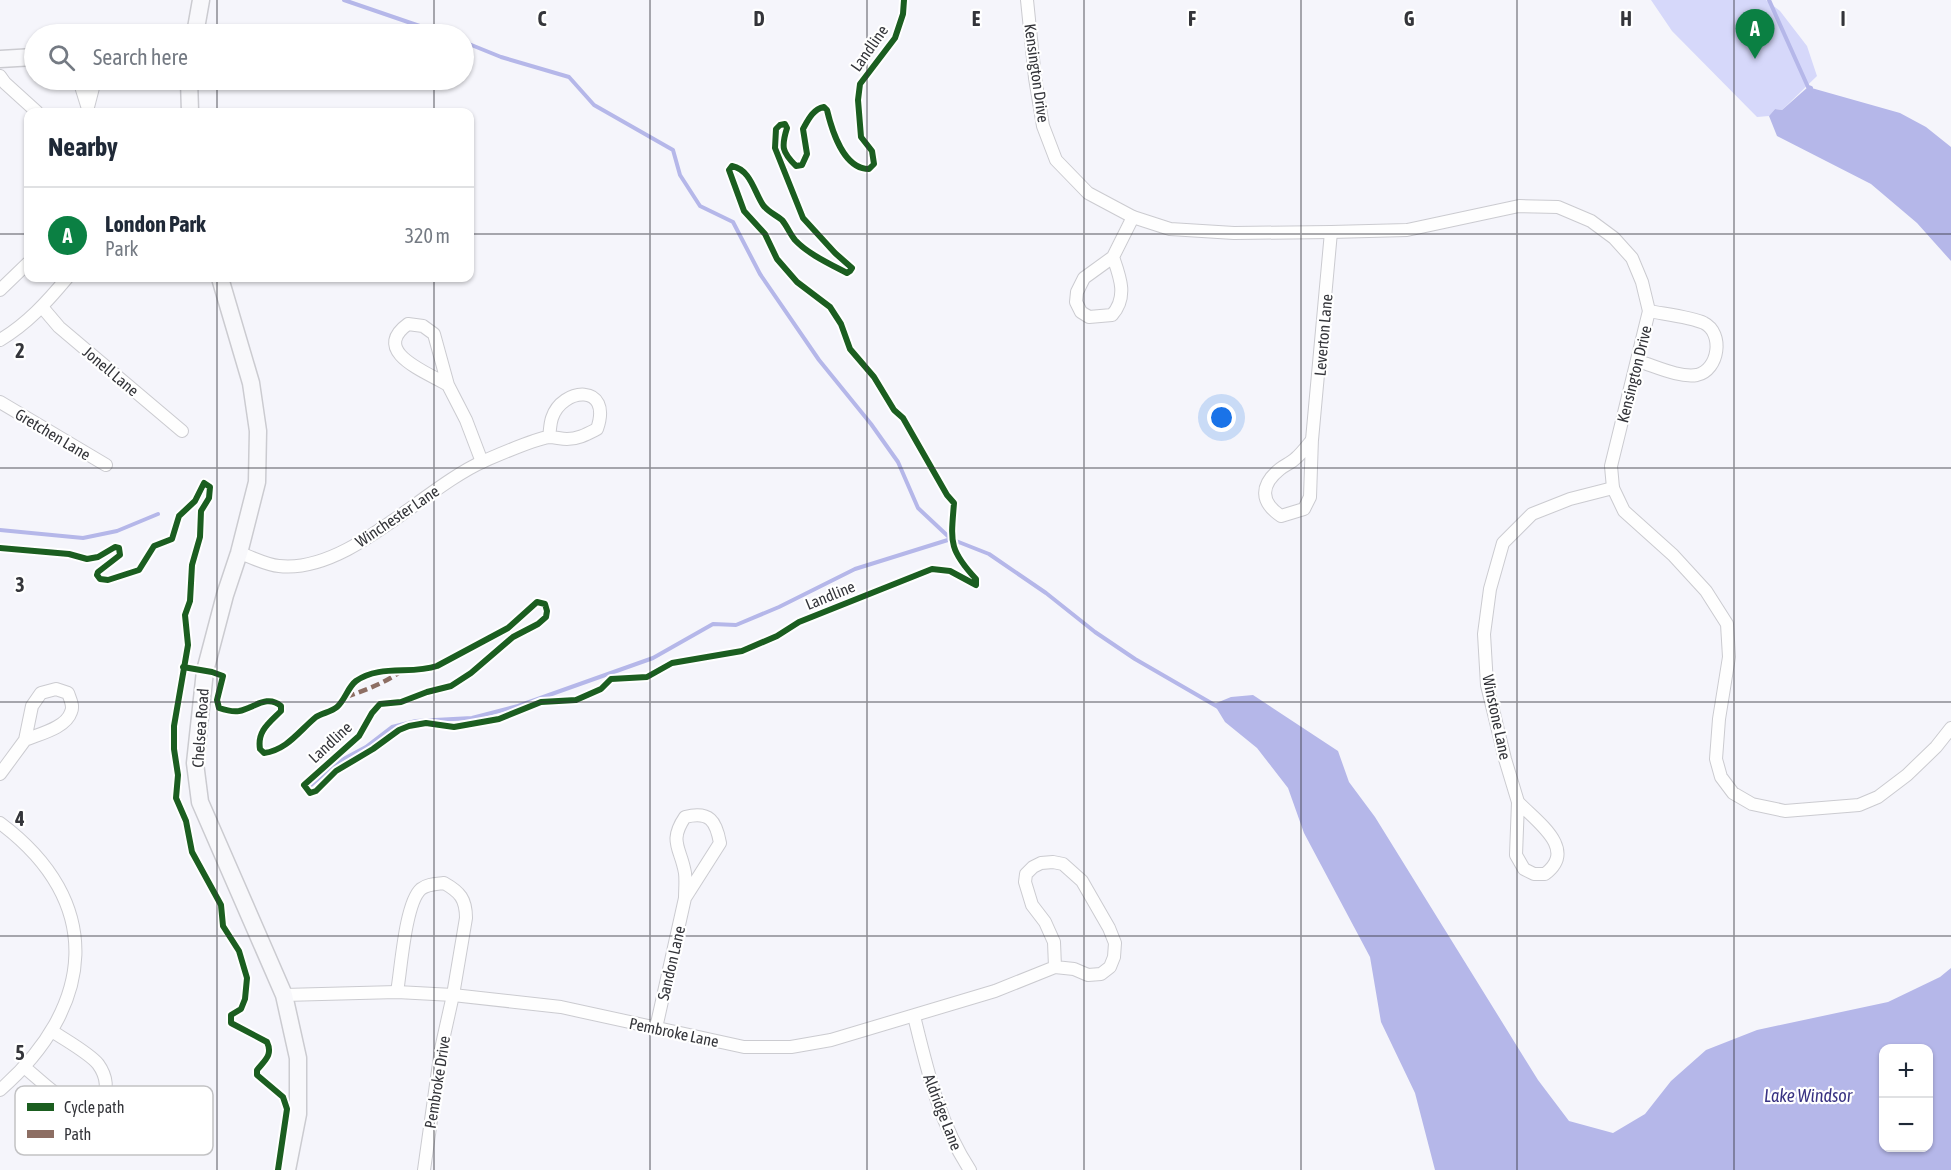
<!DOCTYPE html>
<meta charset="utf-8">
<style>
:root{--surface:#fff;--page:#f6f6f7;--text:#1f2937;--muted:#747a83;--line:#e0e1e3;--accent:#0b8043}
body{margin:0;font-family:"Asap Condensed",sans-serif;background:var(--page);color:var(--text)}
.controls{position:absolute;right:18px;bottom:18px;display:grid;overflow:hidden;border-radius:12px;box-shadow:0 2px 4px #0004}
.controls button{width:54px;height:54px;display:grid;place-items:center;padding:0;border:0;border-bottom:2px solid var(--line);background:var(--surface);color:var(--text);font:30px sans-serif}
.you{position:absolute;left:1222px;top:418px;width:21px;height:21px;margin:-15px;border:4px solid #fff;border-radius:50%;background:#1a73e8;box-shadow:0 0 0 9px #1a73e833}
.badge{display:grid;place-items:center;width:39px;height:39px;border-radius:50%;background:var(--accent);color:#fff;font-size:20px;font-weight:700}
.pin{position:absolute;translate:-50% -50px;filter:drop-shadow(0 2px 3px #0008)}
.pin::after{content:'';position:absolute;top:32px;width:21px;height:18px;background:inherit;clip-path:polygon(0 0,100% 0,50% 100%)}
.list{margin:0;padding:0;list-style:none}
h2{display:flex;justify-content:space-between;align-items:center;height:78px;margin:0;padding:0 24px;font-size:26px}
h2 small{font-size:20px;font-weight:400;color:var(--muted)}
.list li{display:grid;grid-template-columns:39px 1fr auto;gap:18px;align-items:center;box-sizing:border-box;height:96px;padding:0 24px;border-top:2px solid var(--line)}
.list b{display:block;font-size:22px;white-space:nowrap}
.list p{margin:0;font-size:20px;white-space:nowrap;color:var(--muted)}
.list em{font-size:20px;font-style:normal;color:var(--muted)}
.icon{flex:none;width:33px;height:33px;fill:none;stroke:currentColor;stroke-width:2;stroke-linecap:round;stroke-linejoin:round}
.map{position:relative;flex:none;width:1951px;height:1170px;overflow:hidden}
.search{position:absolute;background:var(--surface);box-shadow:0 2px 4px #0004;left:24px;top:24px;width:450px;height:66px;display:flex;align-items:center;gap:15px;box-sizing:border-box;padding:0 21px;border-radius:33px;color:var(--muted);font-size:22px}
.panel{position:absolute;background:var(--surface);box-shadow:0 2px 4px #0004;left:24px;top:108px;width:450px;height:174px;border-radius:12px}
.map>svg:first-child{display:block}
.green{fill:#d6d8fa}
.water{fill:#b5b7e9;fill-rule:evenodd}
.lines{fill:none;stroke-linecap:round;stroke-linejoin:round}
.stream{stroke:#b5b7e9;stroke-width:4}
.street-casing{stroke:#cbcbd0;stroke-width:14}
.secondary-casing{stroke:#cbcbd0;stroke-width:19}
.street{stroke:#fefefe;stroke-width:12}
.secondary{stroke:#f8f8fb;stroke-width:16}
.quiet{stroke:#8d6e63;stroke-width:4.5;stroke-dasharray:9 4.5;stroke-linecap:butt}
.cycleway-casing{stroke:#fff;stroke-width:10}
.cycleway{stroke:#1b5e20;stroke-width:6}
.grid{fill:none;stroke:#34353a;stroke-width:1.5;stroke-opacity:0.55}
.labels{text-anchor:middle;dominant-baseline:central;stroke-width:4.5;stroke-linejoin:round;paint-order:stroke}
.street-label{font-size:16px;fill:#34353a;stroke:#fff}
.water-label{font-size:18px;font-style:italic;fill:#383282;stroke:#fff}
.key{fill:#fff;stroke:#c2c2c4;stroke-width:1.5}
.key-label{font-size:16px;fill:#34353a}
.grid-label{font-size:20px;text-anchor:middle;font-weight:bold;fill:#34353a;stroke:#fff;stroke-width:4.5;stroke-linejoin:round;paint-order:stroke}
</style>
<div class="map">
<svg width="1951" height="1170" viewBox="0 0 1951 1170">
<rect width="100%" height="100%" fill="#f5f5fb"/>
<path class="green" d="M 1651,0 L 1766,0 L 1780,11 L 1807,46 L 1817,76 L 1782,110 L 1775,109 L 1769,116 L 1757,117 L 1672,31 Z"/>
<g class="water">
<path d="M 1808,87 L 1900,113 L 1926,127 L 1951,147 L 1951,261 L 1917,223 L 1871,184 L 1777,136 L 1769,116 L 1775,109 L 1782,110 Z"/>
<path d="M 1253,695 L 1338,751 L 1349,782 L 1375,817 L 1538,1080 L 1569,1121 L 1613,1133 L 1645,1114 L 1671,1081 L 1706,1050 L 1757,1030 L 1888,1002 L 1940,977 L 1951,968 L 1951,1170 L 1435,1170 L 1415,1093 L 1381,1022 L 1370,957 L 1304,833 L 1288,788 L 1257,748 L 1225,722 L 1214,704 L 1231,697 ZM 1884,1048 L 1928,1048 L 1928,1148 L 1884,1148 Z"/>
</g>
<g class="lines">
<g class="stream">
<path d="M 344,0 L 443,34"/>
<path d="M 1769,0 L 1808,87 L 1811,88"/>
<path d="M 464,42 L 501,57 L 569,77 L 594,105 L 673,150 L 680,175 L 700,206 L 733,222 L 760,274 L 819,360 L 871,424 L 898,462 L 918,508 L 951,539 L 989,554 L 1046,593 L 1095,632 L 1135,659 L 1218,707"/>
<path d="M 0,530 L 83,538 L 117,531 L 158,514"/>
<path d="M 311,785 L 338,762 L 366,747 L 392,727 L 416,721 L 472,718 L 518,706 L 653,658 L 713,624 L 736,625 L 779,607 L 855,569 L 951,539"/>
</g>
<g class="street-casing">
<g id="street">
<path d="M 1027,0 L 1035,78 L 1043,126 L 1056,160 L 1088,193 L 1133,217 L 1170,229 L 1234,233 L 1331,232 L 1407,230 L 1519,206 L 1558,207 L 1591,221 L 1614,238 L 1632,258 L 1642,282 L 1649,311 L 1611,466 L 1613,488 L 1624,511 L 1673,555 L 1706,591 L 1727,624 L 1729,657 L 1719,719 L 1716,759 L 1721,777 L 1733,793 L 1752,804 L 1785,811 L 1859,805 L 1878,797 L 1907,775 L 1936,747 L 1951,728"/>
<path d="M 0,76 L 5,83 L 37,112"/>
<path d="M 79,80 L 89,112"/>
<path d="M 88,107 L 95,80"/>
<path d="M 1113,257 C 1120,277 1128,297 1112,315 L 1089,317 L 1081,312 L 1076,302 L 1077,292 L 1084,278 L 1113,257 L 1133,217"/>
<path d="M 0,290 L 28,263"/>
<path d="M 42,307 L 59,327 L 182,431"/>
<path d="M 0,340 C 27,324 47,302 67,278"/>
<path d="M 1638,361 C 1655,366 1679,378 1697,375 C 1719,370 1724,333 1704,323 C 1691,317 1664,314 1649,311"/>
<path d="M 448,385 C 429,373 369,352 408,324 L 423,326 L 434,334 L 448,385 L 466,420 L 482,462"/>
<path d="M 0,402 L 106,465"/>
<path d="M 1312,438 L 1310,497 L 1304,509 L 1281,516 C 1260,502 1260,485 1280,469 C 1285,465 1291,463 1296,458 C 1302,453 1307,446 1312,440 L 1331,232"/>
<path d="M 239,553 C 252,557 266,565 279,566 C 348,574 423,488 484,461 C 498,455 534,439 549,437 C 555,437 561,439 567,439 C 578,439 587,434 597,429 C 613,383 562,387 552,418 C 550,424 550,431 549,437"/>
<path d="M 0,774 L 25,740 L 32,706 L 41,693 L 56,689 L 68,693 C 70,699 74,706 71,712 C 66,728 39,734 25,740"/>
<path d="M 1518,802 C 1537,822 1578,849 1545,874 L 1534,874 L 1524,869 L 1516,855 L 1518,802 L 1505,759 L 1487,685 L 1484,634 L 1490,589 L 1503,543 L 1532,514 L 1570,499 L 1613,488"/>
<path d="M 0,823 C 106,902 95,1007 0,1090"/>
<path d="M 397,992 C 401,970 405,903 421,889 C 427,884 436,884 444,883 C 460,892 466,899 466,918 L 453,995 L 441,1049 L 424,1170"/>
<path d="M 284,995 L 397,992 L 453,995 L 561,1007 L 744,1047 L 791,1047 L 831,1040 L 995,991 L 1055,967 L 1074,969 L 1088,975 L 1101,974 L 1110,967 L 1114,957 L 1115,943 L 1109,928 L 1082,881 L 1063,864 L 1053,862 L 1041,863 L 1033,867 L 1026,874 L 1025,882 L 1032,905 L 1045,922 L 1054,942 L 1055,967"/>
<path d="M 914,1016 C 927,1069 939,1123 970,1170"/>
<path d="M 656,1028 L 685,898 L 720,843 C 716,821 710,811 685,817 C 668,842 681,848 685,873 C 686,881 685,890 685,898"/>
<path d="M 24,1067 C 38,1078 53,1094 69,1102 C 99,1119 117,1090 98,1064 C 89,1053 65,1040 52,1031"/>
</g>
</g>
<g class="secondary-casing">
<g id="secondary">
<path d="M 195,34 L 201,0"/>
<path d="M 0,59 L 34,57"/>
<path d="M 189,80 L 190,112"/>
<path d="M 220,278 L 251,383 L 258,431 L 257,482 L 239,553 L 225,595 L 205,671 L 195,763 L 200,802 L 284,995 L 298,1058 L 298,1114 L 287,1170"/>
</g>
</g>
<use href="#street" class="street"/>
<use href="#secondary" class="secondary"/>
<path class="quiet" d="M 346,697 C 365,690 383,684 400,672"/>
<g class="cycleway-casing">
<g id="cycleway">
<path d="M 0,548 L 69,554 L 87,559 L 98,557 L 115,547 L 119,548 L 120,555 L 98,572 L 97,575 L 100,579 L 108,580 L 139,570 L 154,546 L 172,539 L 179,516 L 195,501 L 204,483 L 210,487 L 209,498 L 201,511 L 200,537 L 192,565 L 190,601 L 185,615 L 188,645 L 174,726 L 174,749 L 178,775 L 176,798 L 186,821 L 192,852 L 221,905 L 223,926 L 239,951 L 247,978 L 245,999 L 241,1009 L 231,1015 L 231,1023 L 267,1042 C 273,1055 265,1060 257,1070 L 257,1075 L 283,1097 L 287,1109 L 278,1170"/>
<path d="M 183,667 L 212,672 L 223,676 L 217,700 L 219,708 C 225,710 232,712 239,711 C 254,708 267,694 281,706 L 281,711 C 269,723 257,731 260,749 L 264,753 C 287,750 299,731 316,717 C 322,713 331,712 337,707 C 345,700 348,687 356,681 C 380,664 411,675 437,666 L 508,628 L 537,602 L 545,604 L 547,611 L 546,617 L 538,624 L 513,637 L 471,673 L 451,686 L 427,692 L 401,702 L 380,704 L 372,713 L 359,736 L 304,785 L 310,793 L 316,791 L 336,771 L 373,749 L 399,730 L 409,726 L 426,723 L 454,727 L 499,719 L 541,702 L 576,700 L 601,689 L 611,679 L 647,677 L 672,663 L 742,651 L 777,636 L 799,622 L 932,569 L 950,571 L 976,585 L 976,579 C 948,549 951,541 954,503 L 947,495 L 903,418 L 894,410 L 874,377 L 850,349 L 841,324 L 830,307 L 797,282 L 777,259 L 765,234 L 744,211 L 729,170 L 732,166 C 751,170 754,192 763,205 C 768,212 776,215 782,220 C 787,226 790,234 795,240 C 808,254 830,264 847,273 L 850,271 L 852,268 L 835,253 L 803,218 L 775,148 L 776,129 L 780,125 L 785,124 L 787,128 C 781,147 782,152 796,166 L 802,165 L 807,154 L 803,129 C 808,120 813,109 824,107 L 827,110 C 832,131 844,169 869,169 L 874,164 L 872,151 L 861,137 L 858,100 L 860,84 L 895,38 L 903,14 L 904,0"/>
</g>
</g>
<use href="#cycleway" class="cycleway"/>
</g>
<path class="grid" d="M 217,0 L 217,34M 434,0 L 434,34M 650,0 L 650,1170M 867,0 L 867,1170M 1084,0 L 1084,1170M 1301,0 L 1301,1170M 1517,0 L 1517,1170M 1734,0 L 1734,1170M 217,80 L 217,112M 434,80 L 434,112M 0,234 L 28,234M 470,234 L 1951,234M 217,278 L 217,1170M 434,278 L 434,1170M 0,468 L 1951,468M 0,702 L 1951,702M 0,936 L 1951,936"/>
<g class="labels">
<g class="street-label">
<text transform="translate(869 48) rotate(-55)">Landline</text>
<text transform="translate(1037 73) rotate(82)">Kensington Drive</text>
<text transform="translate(1323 335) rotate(-85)">Leverton Lane</text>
<text transform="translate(111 371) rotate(40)">Jonell Lane</text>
<text transform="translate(1634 374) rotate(-76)">Kensington Drive</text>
<text transform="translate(53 434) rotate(31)">Gretchen Lane</text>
<text transform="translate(397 516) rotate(-34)">Winchester Lane</text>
<text transform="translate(830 595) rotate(-22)">Landline</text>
<text transform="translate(1497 717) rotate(78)">Winstone Lane</text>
<text transform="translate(200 728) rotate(-86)">Chelsea Road</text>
<text transform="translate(330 742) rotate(-43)">Landline</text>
<text transform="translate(671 963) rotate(-77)">Sandon Lane</text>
<text transform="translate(674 1032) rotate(12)">Pembroke Lane</text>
<text transform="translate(437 1082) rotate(-81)">Pembroke Drive</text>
<text transform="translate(943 1112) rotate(69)">Aldridge Lane</text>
</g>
<g class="water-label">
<text x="1808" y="1095">Lake Windsor</text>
</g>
</g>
<rect x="15" y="1086" width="198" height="69" rx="9" class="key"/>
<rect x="27" y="1103" width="27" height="8" fill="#1b5e20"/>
<rect x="27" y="1130" width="27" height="8" fill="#8d6e63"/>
<g class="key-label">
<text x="64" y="1113">Cycle path</text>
<text x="64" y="1140">Path</text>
</g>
<g class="grid-label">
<text x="542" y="26">C</text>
<text x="759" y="26">D</text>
<text x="976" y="26">E</text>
<text x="1192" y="26">F</text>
<text x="1409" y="26">G</text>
<text x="1626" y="26">H</text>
<text x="1843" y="26">I</text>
<text x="20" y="358">2</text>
<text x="20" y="592">3</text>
<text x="20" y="826">4</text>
<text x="20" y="1060">5</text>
</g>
</svg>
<div class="controls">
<button>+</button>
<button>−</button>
</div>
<div class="you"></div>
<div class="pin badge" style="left:1755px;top:59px">A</div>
<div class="search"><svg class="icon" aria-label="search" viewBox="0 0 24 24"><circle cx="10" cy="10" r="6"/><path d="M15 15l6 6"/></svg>Search here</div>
<section class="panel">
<h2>Nearby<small></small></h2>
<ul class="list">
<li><span class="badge">A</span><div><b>London Park</b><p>Park</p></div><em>320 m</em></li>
</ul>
</section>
</div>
